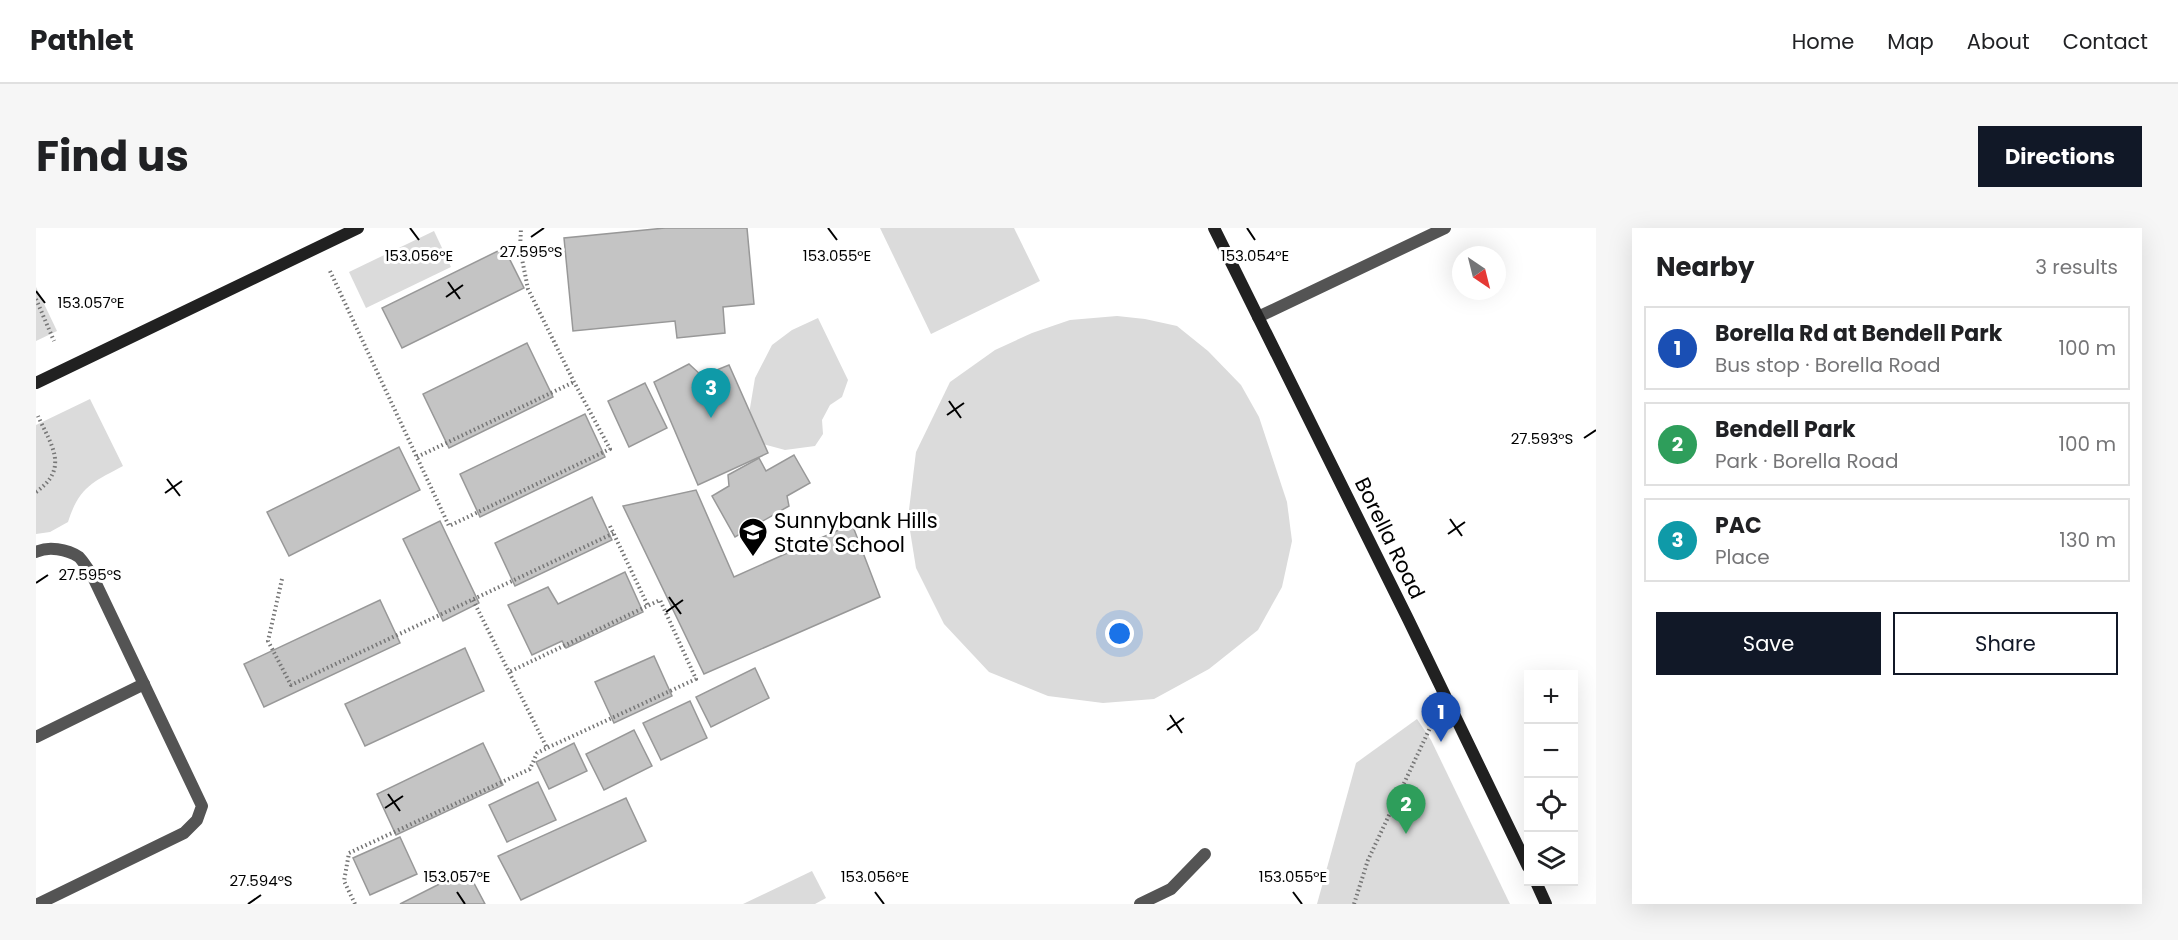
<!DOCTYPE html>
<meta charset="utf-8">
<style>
:root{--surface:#fff;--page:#f6f6f6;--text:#202124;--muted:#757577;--line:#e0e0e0;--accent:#111827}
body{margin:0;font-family:Poppins,sans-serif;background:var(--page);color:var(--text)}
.controls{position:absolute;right:18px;bottom:18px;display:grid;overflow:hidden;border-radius:0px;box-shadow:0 6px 24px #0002}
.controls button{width:54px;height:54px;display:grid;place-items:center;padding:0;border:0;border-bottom:2px solid var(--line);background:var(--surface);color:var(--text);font:30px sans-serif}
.compass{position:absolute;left:1416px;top:18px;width:54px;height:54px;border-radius:50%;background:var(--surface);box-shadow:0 6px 24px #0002;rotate:145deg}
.you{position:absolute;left:1084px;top:406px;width:21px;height:21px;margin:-15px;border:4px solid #fff;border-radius:50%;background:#1a73e8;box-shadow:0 0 0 9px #1a73e833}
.badge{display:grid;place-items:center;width:39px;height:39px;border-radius:50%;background:var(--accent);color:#fff;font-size:20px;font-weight:700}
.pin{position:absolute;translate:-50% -50px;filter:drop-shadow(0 2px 3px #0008)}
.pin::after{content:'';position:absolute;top:32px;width:21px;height:18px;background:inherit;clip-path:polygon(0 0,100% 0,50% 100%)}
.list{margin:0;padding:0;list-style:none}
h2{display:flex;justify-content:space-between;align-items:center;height:78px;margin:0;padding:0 24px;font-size:26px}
h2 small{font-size:20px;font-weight:400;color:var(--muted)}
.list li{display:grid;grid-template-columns:39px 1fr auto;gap:18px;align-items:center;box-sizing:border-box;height:84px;margin:0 12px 12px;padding:0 12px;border:2px solid var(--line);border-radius:0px}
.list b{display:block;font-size:22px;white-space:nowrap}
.list p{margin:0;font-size:20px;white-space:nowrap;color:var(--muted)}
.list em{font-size:20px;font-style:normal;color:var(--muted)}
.actions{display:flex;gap:12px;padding:18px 24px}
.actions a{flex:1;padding:14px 0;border:2px solid var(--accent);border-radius:0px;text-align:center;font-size:21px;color:var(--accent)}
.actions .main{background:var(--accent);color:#fff}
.icon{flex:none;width:33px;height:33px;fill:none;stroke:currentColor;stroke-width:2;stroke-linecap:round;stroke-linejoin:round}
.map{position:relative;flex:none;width:1560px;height:676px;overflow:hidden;border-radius:0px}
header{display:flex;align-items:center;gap:36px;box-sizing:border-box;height:84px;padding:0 30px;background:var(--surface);border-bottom:2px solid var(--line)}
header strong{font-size:28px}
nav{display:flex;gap:33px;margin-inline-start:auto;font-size:21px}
.intro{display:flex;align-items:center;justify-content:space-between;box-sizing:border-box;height:144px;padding:0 36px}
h1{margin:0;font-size:42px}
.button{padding:15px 27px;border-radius:0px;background:var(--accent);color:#fff;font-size:21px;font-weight:700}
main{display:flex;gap:36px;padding:0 36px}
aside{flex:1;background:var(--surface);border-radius:0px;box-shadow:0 6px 24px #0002}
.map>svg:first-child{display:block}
.green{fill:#dbdbdb}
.building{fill:#c4c4c4;stroke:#989898;stroke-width:1.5}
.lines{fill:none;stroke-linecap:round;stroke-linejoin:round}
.path{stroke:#767676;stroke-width:4;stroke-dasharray:1.5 3;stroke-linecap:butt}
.street{stroke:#545454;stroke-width:12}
.secondary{stroke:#212121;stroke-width:12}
.ticks{fill:none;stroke:#000;stroke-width:2}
.labels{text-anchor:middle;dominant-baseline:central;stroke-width:6;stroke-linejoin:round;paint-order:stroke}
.poi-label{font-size:21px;fill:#000;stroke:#fff;text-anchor:start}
.street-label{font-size:21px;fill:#000;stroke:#fff}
.ticks-label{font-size:15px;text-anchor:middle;fill:#000;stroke:#fff;stroke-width:6;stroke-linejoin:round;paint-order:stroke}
</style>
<header>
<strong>Pathlet</strong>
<nav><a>Home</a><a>Map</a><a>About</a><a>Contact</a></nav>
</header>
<div class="intro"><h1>Find us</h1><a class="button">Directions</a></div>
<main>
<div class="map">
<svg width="1560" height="676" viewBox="0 0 1560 676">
<rect width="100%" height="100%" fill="#fff"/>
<g class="green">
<path d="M 844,0 L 978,0 L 1004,53 L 895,106 Z"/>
<path d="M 398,3 L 415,39 L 330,80 L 313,44 Z"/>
<path d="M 0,59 L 21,103 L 0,113 Z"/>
<path d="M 1081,88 L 1109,91 L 1141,98 L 1172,123 L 1205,157 L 1223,189 L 1251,274 L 1256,313 L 1246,359 L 1222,402 L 1173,441 L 1118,471 L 1067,475 L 1012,468 L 953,444 L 908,396 L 880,340 L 872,290 L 880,224 L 914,154 L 959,122 L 996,105 L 1034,92 Z"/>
<path d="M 782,90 L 812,152 L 806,169 L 794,177 L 786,192 L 787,206 L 779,218 L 749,222 L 723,215 L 712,192 L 719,150 L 736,117 L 756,102 Z"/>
<path d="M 54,171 L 87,238 C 57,254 43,259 32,294 L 14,304 L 0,306 L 0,197 Z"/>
<path d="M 1381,491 L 1395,512 L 1474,676 L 1281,676 L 1320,535 Z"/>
<path d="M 776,643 L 790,670 L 779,676 L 707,676 Z"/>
</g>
<g class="building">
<path d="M 629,0 L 711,0 L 718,76 L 687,79 L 689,105 L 641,110 L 639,93 L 537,103 L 528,10 Z"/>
<path d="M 468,20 L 488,60 L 366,120 L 346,80 Z"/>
<path d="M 491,115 L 517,169 L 413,220 L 387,166 Z"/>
<path d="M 653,136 L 666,148 L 693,137 L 732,225 L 662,257 L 618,154 Z"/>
<path d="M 609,155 L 631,200 L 593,219 L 572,173 Z"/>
<path d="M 549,186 L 569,229 L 444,289 L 424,246 Z"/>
<path d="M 363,219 L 384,262 L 253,328 L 231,284 Z"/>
<path d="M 758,227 L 774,255 L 751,268 L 753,278 L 699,309 L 676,268 L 693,258 L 692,247 L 723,230 L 730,243 Z"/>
<path d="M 660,262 L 698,349 L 816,296 L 844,369 L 668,446 L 587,278 Z"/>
<path d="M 556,269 L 576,312 L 479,358 L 459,315 Z"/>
<path d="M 404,293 L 443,375 L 407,393 L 367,311 Z"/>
<path d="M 589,344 L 607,384 L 530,420 L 526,413 L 496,427 L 472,377 L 512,359 L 522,376 Z"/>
<path d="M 344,372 L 364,415 L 228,479 L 208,436 Z"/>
<path d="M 429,420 L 448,463 L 329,518 L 309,476 Z"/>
<path d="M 618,428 L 636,468 L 578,495 L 559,454 Z"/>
<path d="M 719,440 L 733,470 L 675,499 L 660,469 Z"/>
<path d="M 654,473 L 671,510 L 625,532 L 607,495 Z"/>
<path d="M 598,502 L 616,538 L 568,562 L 550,526 Z"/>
<path d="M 447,515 L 467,557 L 360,607 L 341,566 Z"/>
<path d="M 538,515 L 551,543 L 513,561 L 500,534 Z"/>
<path d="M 502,554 L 520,592 L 471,614 L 453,577 Z"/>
<path d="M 590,570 L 610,613 L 485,672 L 462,628 Z"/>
<path d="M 364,609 L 381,646 L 334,667 L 317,630 Z"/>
<path d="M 431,642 L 449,676 L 364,676 Z"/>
</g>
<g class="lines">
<g class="path">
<path d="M 294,43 L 413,298 L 574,221 L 538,154 L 492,61 L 484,21 L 485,0"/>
<path d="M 0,71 L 18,113"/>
<path d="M 381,229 L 538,154"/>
<path d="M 0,264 C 34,240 15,217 2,188"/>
<path d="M 574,298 L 612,378"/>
<path d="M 246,351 L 232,413 L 255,457 L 578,305"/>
<path d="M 437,372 L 511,520 L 660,451 L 624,372 L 473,444"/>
<path d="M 319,676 L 308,653 L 313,625 L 494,541 L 501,525 L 511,520"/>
<path d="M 1318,676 L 1332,632 L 1394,500"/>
</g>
<g class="street">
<path d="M 1222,89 L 1409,0"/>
<path d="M 0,324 C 12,318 31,321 43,329 C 47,333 51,340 55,345 L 166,578 L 161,592 L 148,605 L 2,676"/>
<path d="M 0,509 L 108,456"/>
<path d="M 1104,676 L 1135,661 L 1169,626"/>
</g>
<g class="secondary">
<path d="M 1178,0 L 1372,391 L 1492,639"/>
<path d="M 0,155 L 322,0"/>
<path d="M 1500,654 L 1510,676"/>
</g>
</g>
<path class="ticks" d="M 374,0 L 383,12M 792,0 L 801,12M 1211,0 L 1219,12M 495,9 L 508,0M 412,54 L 424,71M 0,63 L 9,75M 410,69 L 427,57M 913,173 L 925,190M 911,187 L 928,175M 1548,210 L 1560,202M 131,251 L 144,268M 129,265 L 146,253M 1414,291 L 1426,308M 1412,306 L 1429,294M 0,355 L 12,347M 633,369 L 645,386M 630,384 L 647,372M 1134,487 L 1146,505M 1131,502 L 1148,490M 352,566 L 364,583M 349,580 L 367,568M 421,664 L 429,676M 839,664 L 848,676M 1257,664 L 1266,676M 212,676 L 225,667"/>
<defs>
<g id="school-pin" transform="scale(1.5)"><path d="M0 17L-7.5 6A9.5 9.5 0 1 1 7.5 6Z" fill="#000" stroke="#fff"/><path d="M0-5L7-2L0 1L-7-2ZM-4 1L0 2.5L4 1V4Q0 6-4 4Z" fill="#fff"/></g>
</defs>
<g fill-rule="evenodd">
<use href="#school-pin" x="717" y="304"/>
</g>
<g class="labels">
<g class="poi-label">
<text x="738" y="292">Sunnybank Hills<tspan x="738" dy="24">State School</tspan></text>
</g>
<g class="street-label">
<text transform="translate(1354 310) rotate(64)">Borella Road</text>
</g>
</g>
<g class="ticks-label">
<text x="495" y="29">27.595°S</text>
<text x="383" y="33">153.056°E</text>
<text x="801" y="33">153.055°E</text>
<text x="1219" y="33">153.054°E</text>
<text x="55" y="80">153.057°E</text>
<text x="1506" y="216">27.593°S</text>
<text x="54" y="352">27.595°S</text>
<text x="421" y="654">153.057°E</text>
<text x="839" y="654">153.056°E</text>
<text x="1257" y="654">153.055°E</text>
<text x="225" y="658">27.594°S</text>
</g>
</svg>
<div class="controls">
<button>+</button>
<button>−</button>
<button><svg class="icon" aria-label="locate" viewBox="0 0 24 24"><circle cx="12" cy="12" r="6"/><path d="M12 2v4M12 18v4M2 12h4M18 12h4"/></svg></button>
<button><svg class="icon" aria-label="layers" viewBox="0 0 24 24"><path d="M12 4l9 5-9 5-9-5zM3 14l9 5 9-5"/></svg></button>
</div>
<svg class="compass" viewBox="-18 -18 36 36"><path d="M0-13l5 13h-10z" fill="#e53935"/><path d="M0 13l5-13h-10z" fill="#757577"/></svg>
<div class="you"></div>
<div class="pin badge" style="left:1405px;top:514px;background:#1a4fb4">1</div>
<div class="pin badge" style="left:1370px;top:606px;background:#2e9e5b">2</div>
<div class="pin badge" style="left:675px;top:190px;background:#0f9aa8">3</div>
</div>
<aside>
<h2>Nearby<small>3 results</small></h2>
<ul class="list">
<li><span class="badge" style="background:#1a4fb4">1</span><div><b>Borella Rd at Bendell Park</b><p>Bus stop · Borella Road</p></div><em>100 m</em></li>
<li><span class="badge" style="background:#2e9e5b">2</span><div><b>Bendell Park</b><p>Park · Borella Road</p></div><em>100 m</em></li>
<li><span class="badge" style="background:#0f9aa8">3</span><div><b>PAC</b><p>Place</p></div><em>130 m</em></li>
</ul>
<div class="actions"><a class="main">Save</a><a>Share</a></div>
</aside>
</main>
